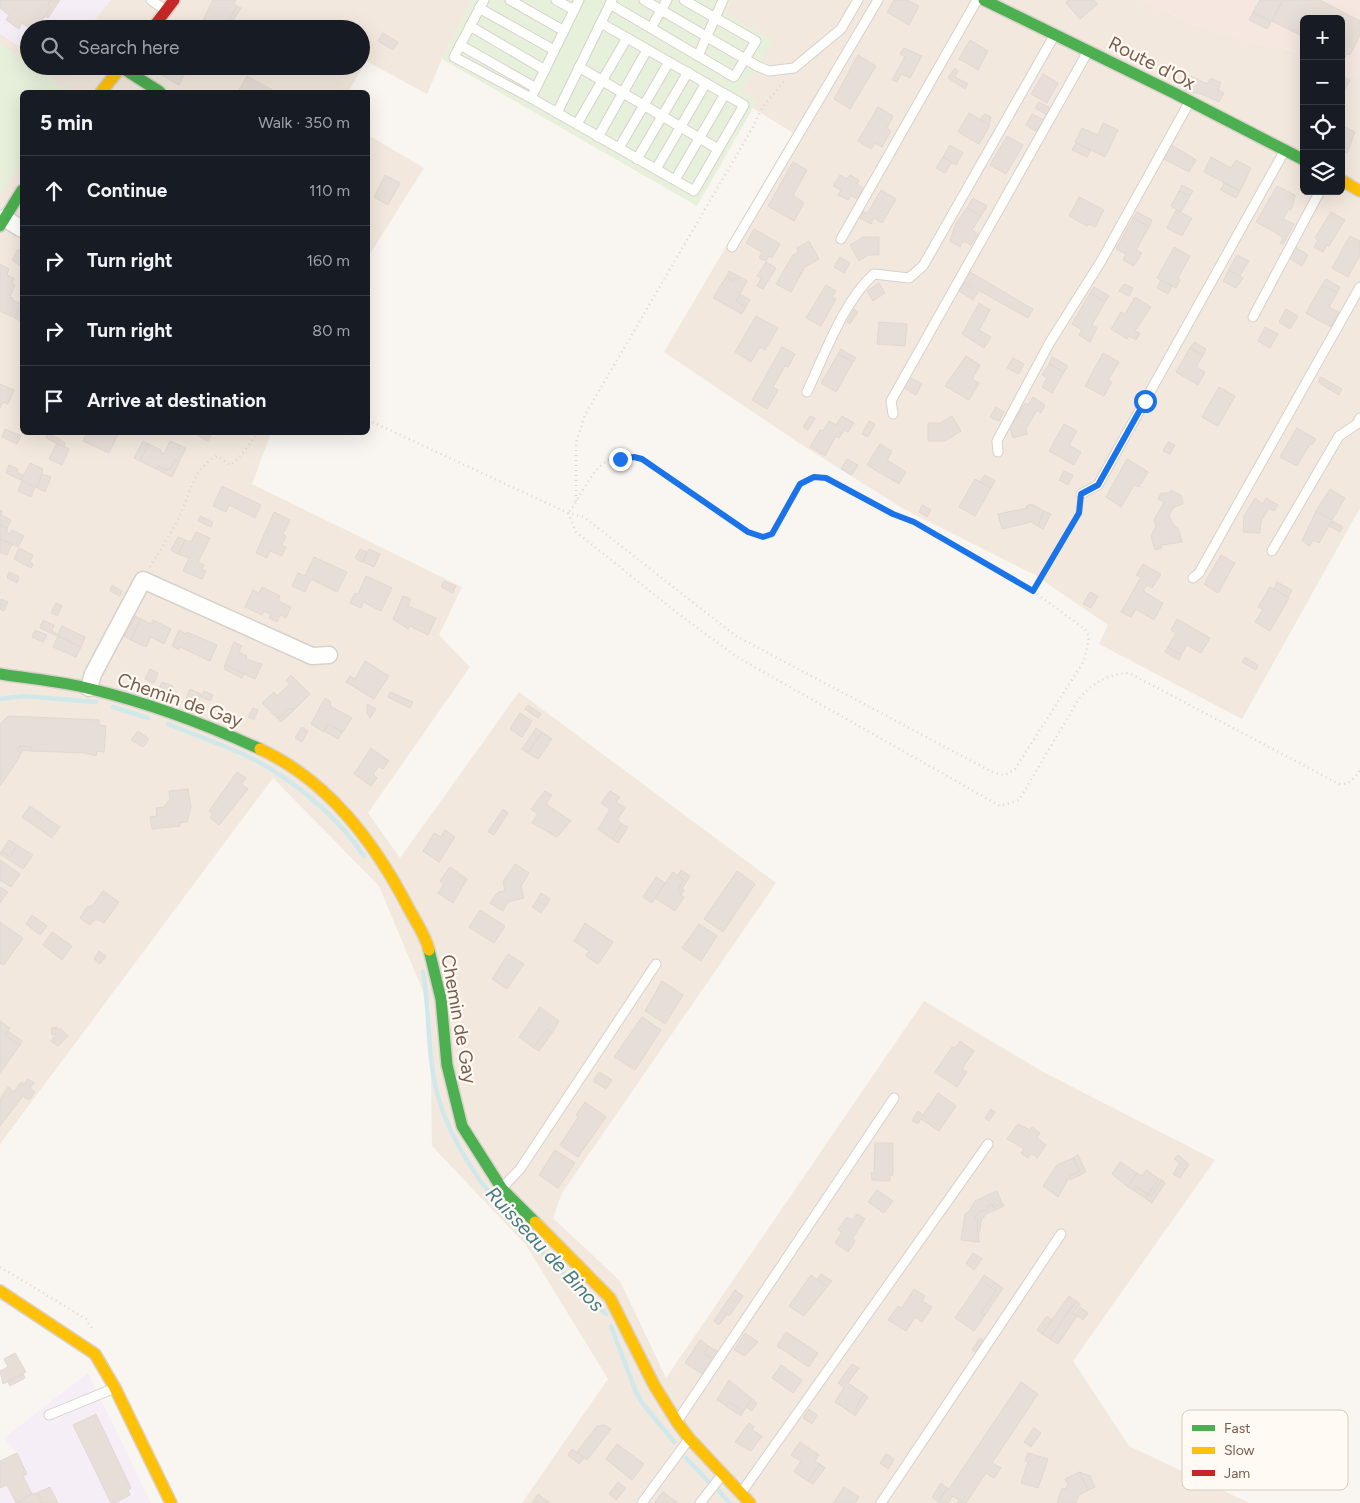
<!DOCTYPE html>
<meta charset="utf-8">
<style>
:root{--surface:#171b24;--page:#20242c;--text:#f1f3f6;--muted:#9ea1a6;--line:#363941}
body{margin:0;font-family:Figtree,sans-serif;background:var(--page);color:var(--text)}
.controls{position:absolute;right:15px;top:15px;display:grid;overflow:hidden;border-radius:8px;box-shadow:0 5px 20px #0002}
.controls button{width:45px;height:45px;display:grid;place-items:center;padding:0;border:0;border-bottom:1px solid var(--line);background:var(--surface);color:var(--text);font:25px sans-serif}
.stop{position:absolute;width:15px;height:15px;margin:-11px;border:4px solid #1a73e8;border-radius:50%;background:#fff}
.stop.end{background:#1a73e8;border-color:#fff;box-shadow:0 1px 5px #0008}
.list{margin:0;padding:0;list-style:none}
h2{display:flex;justify-content:space-between;align-items:center;height:65px;margin:0;padding:0 20px;font-size:21px}
h2 small{font-size:16px;font-weight:400;color:var(--muted)}
.list li{display:grid;grid-template-columns:32px 1fr auto;gap:15px;align-items:center;box-sizing:border-box;height:70px;padding:0 20px;border-top:1px solid var(--line)}
.list b{display:block;font-size:19px;white-space:nowrap}
.list em{font-size:16px;font-style:normal;color:var(--muted)}
.icon{flex:none;width:28px;height:28px;fill:none;stroke:currentColor;stroke-width:2;stroke-linecap:round;stroke-linejoin:round}
.map{position:relative;flex:none;width:1360px;height:1503px;overflow:hidden}
.search{position:absolute;background:var(--surface);box-shadow:0 5px 20px #0002;left:20px;top:20px;width:350px;height:55px;display:flex;align-items:center;gap:12px;box-sizing:border-box;padding:0 18px;border-radius:28px;color:var(--muted);font-size:19px}
.panel{position:absolute;background:var(--surface);box-shadow:0 5px 20px #0002;left:20px;top:90px;width:350px;height:345px;border-radius:8px}
.map>svg:first-child{display:block}
.residential{fill:#f2e8de;fill-rule:evenodd}
.commercial{fill:#f6e8e1}
.education{fill:#f6eef6}
.green{fill:#e7f0db}
.lines{fill:none;stroke-linecap:round;stroke-linejoin:round}
.stream{stroke:#d0e8ea;stroke-width:4.5}
.building{fill:#e6ded7;stroke:#e2d8d2}
.lane-casing{stroke:#d7d1cb;stroke-width:11}
.street-casing{stroke:#d7d1cb;stroke-width:19}
.fast-casing{stroke:#d9d2cb;stroke-width:14}
.slow-casing{stroke:#d9d2cb;stroke-width:14}
.jam-casing{stroke:#d9d2cb;stroke-width:14}
.path{stroke:#dcd5d0;stroke-width:2.5;stroke-dasharray:1 4;stroke-linecap:butt}
.lane{stroke:#fefefd;stroke-width:9}
.street{stroke:#fefefd;stroke-width:16}
.fast{stroke:#4caf50;stroke-width:11}
.slow{stroke:#ffc107;stroke-width:11}
.jam{stroke:#c62828;stroke-width:11}
.route{stroke:#1a73e8;stroke-width:6}
.labels{text-anchor:middle;dominant-baseline:central;stroke-width:4.5;stroke-linejoin:round;paint-order:stroke}
.street-label{font-size:19px;fill:#7a5c4d;stroke:#fffaf3}
.water-label{font-size:20px;font-style:italic;fill:#437c86;stroke:#fffaf3}
.key{fill:#fffaf3;stroke:#d7cbc1;stroke-width:1}
.key-label{font-size:14px;fill:#7a5c4d}
</style>
<div class="map">
<svg width="1360" height="1503" viewBox="0 0 1360 1503">
<rect width="100%" height="100%" fill="#f9f5f0"/>
<g class="residential">
<path d="M 0,0 L 471,0 L 442,59 L 427,94 L 366,61 L 348,92 L 22,92 L 22,432 L 271,433 L 252,484 L 462,587 L 439,635 L 470,667 L 368,813 L 400,858 L 519,692 L 776,883 L 562,1193 L 553,1218 L 620,1281 L 666,1378 L 924,1001 L 1045,1073 L 1215,1160 L 1073,1361 L 1129,1446 L 1249,1503 L 522,1503 L 608,1379 L 526,1245 L 432,1146 L 430,1008 L 379,886 L 273,778 L 0,1144 ZM 29,29 L 361,29 L 361,66 L 29,66 Z"/>
<path d="M 732,0 L 1141,0 L 1193,24 L 1272,48 L 1284,48 L 1304,56 L 1304,191 L 1341,191 L 1341,72 L 1356,78 L 1360,69 L 1360,508 L 1242,719 L 1099,644 L 1108,625 L 1035,575 L 902,508 L 799,443 L 664,352 L 793,133 L 753,108 L 757,101 L 741,92 L 724,12 Z"/>
<path d="M 368,135 L 424,168 L 368,257 Z"/>
</g>
<path class="commercial" d="M 1141,0 L 1360,0 L 1360,69 L 1356,78 L 1341,72 L 1341,19 L 1304,19 L 1304,56 L 1285,48 L 1272,48 L 1193,24 Z"/>
<g class="education">
<path d="M 0,0 L 111,0 L 87,29 L 29,29 L 29,53 L 0,34 Z"/>
<path d="M 88,1373 L 151,1503 L 0,1503 L 0,1461 L 17,1453 L 4,1438 Z"/>
</g>
<g class="green">
<path d="M 471,0 L 732,0 L 724,12 L 773,41 L 741,92 L 757,101 L 697,206 L 442,59 Z"/>
<path d="M 0,43 L 29,63 L 29,66 L 33,66 L 71,92 L 22,92 L 22,162 L 0,195 Z"/>
</g>
<g class="lines">
<g class="stream">
<path d="M 0,699 L 23,696 L 96,702"/>
<path d="M 113,707 L 148,718"/>
<path d="M 168,724 C 193,734 218,743 243,754 C 288,775 337,815 364,856"/>
<path d="M 423,972 C 430,1011 427,1054 437,1093 C 461,1183 542,1251 606,1314"/>
<path d="M 611,1326 L 636,1392 L 643,1404 L 674,1442"/>
<path d="M 686,1458 L 708,1481"/>
<path d="M 717,1489 L 730,1503"/>
</g>
</g>
<g class="building">
<path d="M 0,0 L 51,0 L 48,4 L 51,7 L 37,29 L 30,29 L 22,23 L 19,29 L 6,20 L 9,15 L 0,8 Z"/>
<path d="M 51,0 L 60,0 L 48,18 L 45,16 L 51,7 L 48,4 Z"/>
<path d="M 213,0 L 236,0 L 234,4 L 237,6 L 226,25 L 219,21 L 216,27 L 203,20 Z"/>
<path d="M 894,0 L 907,0 L 919,6 L 909,25 L 887,12 Z"/>
<path d="M 1068,0 L 1094,0 L 1098,4 L 1080,19 L 1066,3 Z"/>
<path d="M 1260,0 L 1283,0 L 1271,22 L 1253,12 Z"/>
<path d="M 1283,0 L 1320,0 L 1360,21 L 1360,35 L 1350,55 L 1347,54 L 1344,59 L 1341,57 L 1341,19 L 1304,19 L 1304,37 L 1272,21 Z"/>
<path d="M 237,6 L 241,8 L 232,22 L 229,20 Z"/>
<path d="M 1253,12 L 1271,22 L 1267,29 L 1249,20 Z"/>
<path d="M 383,33 L 398,42 L 393,50 L 378,41 Z"/>
<path d="M 970,40 L 988,51 L 978,70 L 959,59 Z"/>
<path d="M 904,48 L 922,56 L 910,78 L 901,74 L 897,82 L 892,80 L 905,57 L 900,54 Z"/>
<path d="M 858,55 L 876,66 L 850,109 L 834,99 Z"/>
<path d="M 159,66 L 189,66 L 179,85 L 156,72 Z"/>
<path d="M 955,68 L 958,71 L 955,77 L 968,84 L 965,89 L 948,78 Z"/>
<path d="M 1043,74 L 1058,83 L 1047,103 L 1031,94 Z"/>
<path d="M 247,76 L 276,92 L 238,92 Z"/>
<path d="M 1191,76 L 1207,84 L 1211,78 L 1221,83 L 1218,90 L 1224,93 L 1219,102 L 1199,93 L 1183,92 Z"/>
<path d="M 1341,76 L 1350,80 L 1341,97 Z"/>
<path d="M 1039,102 L 1050,108 L 1047,115 L 1035,108 Z"/>
<path d="M 878,107 L 893,116 L 887,128 L 891,131 L 882,147 L 875,143 L 871,149 L 858,141 Z"/>
<path d="M 969,113 L 990,125 L 979,144 L 958,132 Z"/>
<path d="M 985,114 L 991,117 L 989,125 L 980,119 Z"/>
<path d="M 1032,114 L 1044,120 L 1037,132 L 1026,125 Z"/>
<path d="M 1103,123 L 1118,130 L 1105,157 L 1075,142 L 1082,128 L 1098,135 Z"/>
<path d="M 1341,125 L 1355,132 L 1347,153 L 1341,150 Z"/>
<path d="M 1007,136 L 1023,145 L 1006,174 L 990,165 Z"/>
<path d="M 1076,143 L 1091,150 L 1087,157 L 1072,150 Z"/>
<path d="M 1170,144 L 1196,160 L 1189,172 L 1162,158 Z"/>
<path d="M 950,145 L 963,153 L 956,165 L 943,157 Z"/>
<path d="M 943,157 L 952,162 L 945,173 L 936,168 Z"/>
<path d="M 1211,157 L 1231,168 L 1236,160 L 1251,168 L 1240,191 L 1204,172 Z"/>
<path d="M 793,162 L 807,170 L 793,195 L 804,203 L 794,221 L 768,206 Z"/>
<path d="M 385,175 L 400,183 L 388,205 L 374,197 Z"/>
<path d="M 840,175 L 847,179 L 850,175 L 859,180 L 857,184 L 865,189 L 858,200 L 851,195 L 848,200 L 838,195 L 841,190 L 833,186 Z"/>
<path d="M 1224,183 L 1240,191 L 1236,198 L 1221,190 Z"/>
<path d="M 1182,185 L 1193,191 L 1190,196 L 1179,191 Z"/>
<path d="M 1277,186 L 1295,195 L 1295,197 L 1291,210 L 1289,209 L 1283,219 L 1294,224 L 1283,244 L 1280,243 L 1283,238 L 1278,234 L 1256,222 Z"/>
<path d="M 881,190 L 896,199 L 882,223 L 874,218 L 871,224 L 858,217 L 862,210 L 867,214 Z"/>
<path d="M 1179,191 L 1190,196 L 1181,212 L 1171,206 Z"/>
<path d="M 1079,197 L 1104,210 L 1095,227 L 1089,224 L 1087,226 L 1069,216 Z"/>
<path d="M 973,198 L 987,206 L 981,216 L 967,208 Z"/>
<path d="M 967,208 L 981,216 L 972,230 L 978,234 L 971,245 L 963,241 L 960,247 L 950,241 L 956,223 Z"/>
<path d="M 1176,210 L 1192,218 L 1182,236 L 1167,228 Z"/>
<path d="M 1137,212 L 1152,220 L 1149,227 L 1133,218 Z"/>
<path d="M 1331,212 L 1345,220 L 1329,246 L 1327,245 L 1323,252 L 1314,247 L 1318,240 L 1315,238 Z"/>
<path d="M 1133,218 L 1149,227 L 1136,250 L 1142,253 L 1134,266 L 1123,260 L 1126,254 L 1116,249 Z"/>
<path d="M 754,229 L 780,244 L 772,258 L 769,256 L 766,261 L 759,258 L 762,252 L 746,243 Z"/>
<path d="M 1350,236 L 1360,241 L 1360,255 L 1348,277 L 1332,268 Z"/>
<path d="M 863,237 L 879,237 L 879,255 L 868,255 L 859,261 L 850,245 Z"/>
<path d="M 809,241 L 819,259 L 805,267 L 791,292 L 776,284 L 793,255 L 798,252 L 797,248 Z"/>
<path d="M 1174,247 L 1190,256 L 1178,278 L 1180,280 L 1176,288 L 1157,278 Z"/>
<path d="M 1295,247 L 1308,255 L 1302,266 L 1289,258 Z"/>
<path d="M 18,249 L 22,252 L 22,267 L 12,260 Z"/>
<path d="M 1237,255 L 1249,261 L 1240,276 L 1228,270 Z"/>
<path d="M 840,257 L 850,263 L 844,273 L 834,267 Z"/>
<path d="M 766,262 L 776,268 L 763,289 L 757,286 L 761,278 L 757,276 Z"/>
<path d="M 0,264 L 9,269 L 7,275 L 14,278 L 12,283 L 15,285 L 10,297 L 13,298 L 12,300 L 22,304 L 15,318 L 0,311 Z"/>
<path d="M 1229,270 L 1243,278 L 1236,288 L 1223,281 Z"/>
<path d="M 729,271 L 740,277 L 738,279 L 735,278 L 733,281 L 726,277 Z"/>
<path d="M 970,272 L 1033,309 L 1028,318 L 964,282 Z"/>
<path d="M 726,277 L 733,281 L 735,278 L 738,279 L 740,277 L 747,281 L 736,301 L 746,307 L 742,314 L 713,298 Z"/>
<path d="M 1326,279 L 1340,287 L 1337,293 L 1322,285 Z"/>
<path d="M 1161,280 L 1172,286 L 1168,294 L 1157,288 Z"/>
<path d="M 879,283 L 885,293 L 873,301 L 867,291 Z"/>
<path d="M 964,283 L 978,292 L 973,300 L 959,291 Z"/>
<path d="M 1124,284 L 1133,288 L 1129,296 L 1119,291 Z"/>
<path d="M 826,285 L 836,291 L 832,297 L 836,299 L 821,326 L 806,318 Z"/>
<path d="M 1322,285 L 1337,293 L 1329,307 L 1339,312 L 1331,327 L 1306,313 Z"/>
<path d="M 1094,287 L 1109,296 L 1105,302 L 1090,293 Z"/>
<path d="M 1090,293 L 1105,302 L 1092,325 L 1097,328 L 1090,342 L 1079,335 L 1082,330 L 1072,324 Z"/>
<path d="M 740,294 L 750,300 L 746,307 L 736,301 Z"/>
<path d="M 1135,297 L 1151,307 L 1135,331 L 1140,333 L 1136,340 L 1129,336 L 1127,339 L 1111,329 L 1121,312 L 1125,314 Z"/>
<path d="M 22,303 L 22,322 L 15,318 Z"/>
<path d="M 979,303 L 990,310 L 979,330 L 991,337 L 984,348 L 962,334 Z"/>
<path d="M 854,309 L 858,312 L 850,324 L 847,322 Z"/>
<path d="M 1286,309 L 1298,316 L 1290,329 L 1279,322 Z"/>
<path d="M 756,316 L 778,328 L 765,350 L 760,347 L 751,362 L 735,352 Z"/>
<path d="M 879,322 L 907,324 L 905,346 L 877,344 Z"/>
<path d="M 1265,327 L 1278,334 L 1270,348 L 1258,341 Z"/>
<path d="M 1194,342 L 1206,349 L 1203,355 L 1190,348 Z"/>
<path d="M 782,347 L 795,354 L 788,367 L 785,366 L 773,387 L 778,390 L 767,409 L 752,400 Z"/>
<path d="M 1190,348 L 1203,355 L 1196,367 L 1205,372 L 1198,385 L 1176,372 Z"/>
<path d="M 841,349 L 856,358 L 853,362 L 838,354 Z"/>
<path d="M 1103,353 L 1119,362 L 1108,380 L 1112,382 L 1104,396 L 1085,386 Z"/>
<path d="M 838,354 L 853,362 L 836,392 L 821,383 Z"/>
<path d="M 966,356 L 980,365 L 972,379 L 979,383 L 969,400 L 945,386 Z"/>
<path d="M 1052,357 L 1068,366 L 1064,372 L 1049,364 Z"/>
<path d="M 1013,358 L 1024,364 L 1019,374 L 1007,368 Z"/>
<path d="M 1049,364 L 1064,372 L 1052,393 L 1042,387 L 1047,378 L 1042,375 Z"/>
<path d="M 909,377 L 922,384 L 916,395 L 904,388 Z"/>
<path d="M 1321,377 L 1333,384 L 1329,389 L 1318,382 Z"/>
<path d="M 0,384 L 14,390 L 8,404 L 3,402 L 0,408 Z"/>
<path d="M 1333,384 L 1342,389 L 1339,395 L 1329,389 Z"/>
<path d="M 1219,387 L 1235,396 L 1218,426 L 1202,417 Z"/>
<path d="M 1033,397 L 1045,405 L 1041,413 L 1037,410 L 1026,429 L 1027,434 L 1013,438 L 1010,427 L 1025,403 L 1028,405 Z"/>
<path d="M 996,407 L 1004,412 L 999,421 L 990,417 Z"/>
<path d="M 810,416 L 815,418 L 808,430 L 803,427 Z"/>
<path d="M 842,416 L 854,423 L 848,432 L 844,430 L 839,438 L 836,436 L 825,456 L 810,447 L 820,430 L 823,431 L 829,421 L 836,425 Z"/>
<path d="M 952,416 L 961,431 L 945,441 L 928,441 L 928,423 L 940,423 Z"/>
<path d="M 869,421 L 875,424 L 868,437 L 862,434 Z"/>
<path d="M 1064,424 L 1077,431 L 1069,445 L 1081,452 L 1074,465 L 1049,451 Z"/>
<path d="M 1297,428 L 1316,439 L 1312,445 L 1310,444 L 1297,466 L 1280,457 Z"/>
<path d="M 5,429 L 21,436 L 17,444 L 2,437 Z"/>
<path d="M 87,432 L 115,432 L 118,434 L 109,453 L 83,441 Z"/>
<path d="M 191,432 L 213,432 L 208,441 Z"/>
<path d="M 48,433 L 61,440 L 65,443 L 64,447 L 46,438 Z"/>
<path d="M 143,441 L 149,444 L 140,461 L 134,458 Z"/>
<path d="M 170,441 L 186,448 L 179,462 L 175,460 L 171,468 L 166,470 L 158,466 L 156,469 L 140,461 L 149,444 L 161,450 L 160,452 L 164,454 Z"/>
<path d="M 1168,442 L 1175,445 L 1170,454 L 1163,451 Z"/>
<path d="M 57,443 L 69,449 L 62,465 L 49,459 Z"/>
<path d="M 880,444 L 892,451 L 887,460 L 906,472 L 899,484 L 867,465 Z"/>
<path d="M 847,459 L 858,465 L 852,475 L 841,469 Z"/>
<path d="M 1127,459 L 1148,472 L 1139,487 L 1134,485 L 1121,507 L 1106,497 Z"/>
<path d="M 175,460 L 179,462 L 172,477 L 156,469 L 158,466 L 166,470 L 171,468 Z"/>
<path d="M 30,463 L 43,469 L 37,488 L 21,480 Z"/>
<path d="M 9,465 L 18,469 L 17,472 L 23,475 L 21,480 L 6,473 Z"/>
<path d="M 1064,471 L 1073,475 L 1068,485 L 1059,480 Z"/>
<path d="M 42,474 L 51,477 L 45,492 L 37,488 Z"/>
<path d="M 985,475 L 995,481 L 991,488 L 980,482 Z"/>
<path d="M 975,479 L 991,488 L 975,516 L 959,507 Z"/>
<path d="M 22,481 L 35,487 L 31,497 L 18,491 Z"/>
<path d="M 222,486 L 261,505 L 255,518 L 229,505 L 226,512 L 213,506 Z"/>
<path d="M 1330,489 L 1345,498 L 1332,520 L 1316,511 Z"/>
<path d="M 1171,490 L 1181,495 L 1183,504 L 1174,507 L 1169,515 L 1173,525 L 1178,528 L 1182,542 L 1161,545 L 1162,548 L 1155,550 L 1151,536 L 1156,526 L 1154,520 L 1164,502 L 1158,499 L 1161,493 L 1169,493 Z"/>
<path d="M 1255,498 L 1263,504 L 1266,498 L 1278,505 L 1274,511 L 1269,508 L 1261,521 L 1260,533 L 1243,532 L 1244,516 Z"/>
<path d="M 1032,504 L 1044,511 L 1038,526 L 1031,522 L 1002,529 L 998,514 L 1027,508 L 1026,506 Z"/>
<path d="M 922,505 L 931,510 L 927,517 L 919,512 Z"/>
<path d="M 0,510 L 2,511 L 1,515 L 11,520 L 7,528 L 0,525 Z"/>
<path d="M 1044,511 L 1051,514 L 1043,529 L 1038,526 Z"/>
<path d="M 1316,511 L 1332,520 L 1319,543 L 1313,540 L 1310,546 L 1302,541 Z"/>
<path d="M 274,512 L 290,520 L 283,534 L 286,536 L 282,545 L 286,547 L 282,556 L 270,551 L 267,558 L 256,553 Z"/>
<path d="M 200,516 L 213,522 L 211,527 L 198,521 Z"/>
<path d="M 1333,521 L 1343,527 L 1340,532 L 1329,526 Z"/>
<path d="M 0,525 L 8,529 L 6,532 L 9,534 L 12,530 L 24,536 L 18,547 L 0,539 Z"/>
<path d="M 196,532 L 210,538 L 198,562 L 204,565 L 202,569 L 206,571 L 202,579 L 183,571 L 189,558 L 178,554 L 185,540 L 191,542 Z"/>
<path d="M 178,537 L 185,540 L 178,554 L 171,550 Z"/>
<path d="M 0,539 L 12,544 L 7,555 L 0,552 Z"/>
<path d="M 19,548 L 33,555 L 30,562 L 33,564 L 31,568 L 14,559 Z"/>
<path d="M 360,549 L 367,552 L 362,562 L 355,558 Z"/>
<path d="M 369,549 L 380,554 L 374,567 L 363,562 Z"/>
<path d="M 1221,555 L 1235,563 L 1218,593 L 1204,584 Z"/>
<path d="M 314,557 L 347,572 L 337,592 L 311,579 L 305,592 L 292,586 L 298,573 L 305,576 Z"/>
<path d="M 1143,564 L 1161,574 L 1152,588 L 1147,585 L 1143,591 L 1163,603 L 1154,620 L 1136,609 L 1131,617 L 1121,612 L 1141,577 L 1136,575 Z"/>
<path d="M 9,572 L 19,577 L 17,583 L 7,578 Z"/>
<path d="M 366,576 L 392,588 L 381,611 L 363,602 L 361,608 L 350,603 L 355,593 L 358,594 Z"/>
<path d="M 444,581 L 456,586 L 453,593 L 441,587 Z"/>
<path d="M 1277,582 L 1292,590 L 1288,597 L 1274,589 Z"/>
<path d="M 112,585 L 122,591 L 120,596 L 110,591 Z"/>
<path d="M 262,587 L 280,596 L 278,601 L 291,607 L 286,618 L 280,615 L 277,622 L 269,618 L 271,614 L 264,611 L 262,615 L 245,607 L 253,590 L 259,593 Z"/>
<path d="M 1270,587 L 1289,598 L 1270,631 L 1255,622 L 1263,609 L 1258,607 Z"/>
<path d="M 1090,592 L 1098,596 L 1091,608 L 1083,604 Z"/>
<path d="M 403,596 L 411,599 L 408,606 L 436,618 L 428,635 L 410,626 L 408,629 L 393,619 Z"/>
<path d="M 1,599 L 8,602 L 4,611 L 0,609 Z"/>
<path d="M 56,603 L 62,606 L 57,616 L 51,613 Z"/>
<path d="M 135,616 L 141,619 L 131,640 L 124,636 Z"/>
<path d="M 141,619 L 151,624 L 153,620 L 171,629 L 164,644 L 151,637 L 146,647 L 131,640 Z"/>
<path d="M 1177,619 L 1210,638 L 1201,653 L 1187,645 L 1181,655 L 1168,647 L 1176,633 L 1171,630 Z"/>
<path d="M 43,620 L 54,625 L 52,631 L 58,634 L 62,626 L 85,637 L 81,647 L 40,628 Z"/>
<path d="M 35,630 L 47,635 L 43,642 L 32,637 Z"/>
<path d="M 179,630 L 186,634 L 187,632 L 217,645 L 210,661 L 180,647 L 179,650 L 172,646 Z"/>
<path d="M 58,636 L 81,647 L 76,657 L 53,647 Z"/>
<path d="M 234,642 L 242,646 L 239,652 L 247,656 L 246,659 L 262,664 L 255,679 L 225,665 Z"/>
<path d="M 1168,647 L 1181,655 L 1179,660 L 1165,652 Z"/>
<path d="M 1245,657 L 1258,665 L 1256,670 L 1242,662 Z"/>
<path d="M 365,661 L 389,676 L 374,699 L 346,682 L 350,676 L 355,679 Z"/>
<path d="M 225,665 L 244,674 L 242,678 L 224,669 Z"/>
<path d="M 150,669 L 158,673 L 154,683 L 145,679 Z"/>
<path d="M 291,675 L 310,694 L 295,709 L 289,709 L 278,719 L 262,703 L 274,692 L 277,696 L 290,684 L 286,680 Z"/>
<path d="M 162,682 L 173,686 L 170,694 L 159,689 Z"/>
<path d="M 190,689 L 201,694 L 197,704 L 186,699 Z"/>
<path d="M 204,691 L 213,695 L 210,701 L 201,697 Z"/>
<path d="M 390,692 L 413,702 L 410,708 L 388,697 Z"/>
<path d="M 325,698 L 331,702 L 330,706 L 352,718 L 343,732 L 328,724 L 324,732 L 311,724 Z"/>
<path d="M 367,704 L 376,709 L 370,718 L 367,713 Z"/>
<path d="M 528,705 L 541,714 L 538,718 L 525,709 Z"/>
<path d="M 253,708 L 258,710 L 254,720 L 248,717 Z"/>
<path d="M 289,709 L 295,709 L 281,722 L 278,719 Z"/>
<path d="M 520,713 L 532,721 L 522,737 L 510,729 Z"/>
<path d="M 8,716 L 99,720 L 99,725 L 106,726 L 104,752 L 97,751 L 96,756 L 85,753 L 31,751 L 31,747 L 20,746 L 17,750 L 21,753 L 17,761 L 0,786 L 0,724 Z"/>
<path d="M 328,724 L 342,732 L 338,739 L 324,731 Z"/>
<path d="M 302,727 L 308,731 L 302,742 L 295,738 Z"/>
<path d="M 536,728 L 542,732 L 528,753 L 522,749 Z"/>
<path d="M 138,731 L 149,739 L 143,747 L 131,740 Z"/>
<path d="M 542,732 L 552,739 L 538,759 L 528,753 Z"/>
<path d="M 20,746 L 31,747 L 31,751 L 23,750 L 21,753 L 17,750 Z"/>
<path d="M 371,748 L 389,761 L 383,769 L 379,766 L 373,774 L 377,778 L 371,786 L 354,774 Z"/>
<path d="M 237,772 L 246,778 L 241,784 L 248,789 L 219,825 L 210,818 L 213,814 L 209,811 Z"/>
<path d="M 188,789 L 191,808 L 187,822 L 180,823 L 180,826 L 152,829 L 150,817 L 157,816 L 156,808 L 164,807 L 170,799 L 169,791 Z"/>
<path d="M 545,791 L 552,795 L 546,804 L 571,821 L 557,837 L 532,823 L 538,814 L 531,809 Z"/>
<path d="M 610,791 L 620,797 L 616,802 L 625,808 L 617,820 L 622,824 L 612,839 L 598,829 L 610,809 L 601,803 Z"/>
<path d="M 30,806 L 60,827 L 52,838 L 22,817 Z"/>
<path d="M 503,809 L 508,813 L 494,835 L 488,832 Z"/>
<path d="M 622,824 L 628,827 L 618,843 L 612,839 Z"/>
<path d="M 445,830 L 455,837 L 439,862 L 423,851 L 434,833 L 441,837 Z"/>
<path d="M 9,840 L 17,845 L 10,857 L 2,851 Z"/>
<path d="M 17,845 L 33,855 L 23,869 L 0,854 L 2,851 L 10,857 Z"/>
<path d="M 0,860 L 20,874 L 11,887 L 0,880 Z"/>
<path d="M 515,864 L 529,873 L 521,886 L 524,898 L 508,902 L 503,911 L 490,903 L 498,892 L 505,891 L 503,882 Z"/>
<path d="M 450,867 L 467,879 L 453,903 L 438,893 L 444,884 L 440,881 Z"/>
<path d="M 681,870 L 690,876 L 682,889 L 684,890 L 681,895 L 678,889 L 684,880 L 678,875 Z"/>
<path d="M 737,871 L 755,884 L 723,932 L 704,919 Z"/>
<path d="M 673,872 L 684,880 L 678,889 L 680,890 L 678,894 L 684,897 L 675,911 L 655,898 Z"/>
<path d="M 656,877 L 665,883 L 652,903 L 643,897 Z"/>
<path d="M 0,887 L 8,892 L 0,903 Z"/>
<path d="M 103,891 L 119,902 L 104,923 L 99,920 L 94,920 L 90,925 L 80,918 L 87,907 L 92,906 Z"/>
<path d="M 541,893 L 550,899 L 546,906 L 537,900 Z"/>
<path d="M 537,900 L 546,906 L 541,913 L 532,907 Z"/>
<path d="M 480,910 L 505,926 L 494,943 L 469,927 Z"/>
<path d="M 32,915 L 47,926 L 40,935 L 26,924 Z"/>
<path d="M 0,922 L 23,938 L 4,965 L 0,963 Z"/>
<path d="M 585,923 L 613,942 L 598,964 L 586,956 L 589,951 L 574,941 Z"/>
<path d="M 699,924 L 717,936 L 701,961 L 682,948 Z"/>
<path d="M 52,932 L 72,946 L 62,960 L 43,945 Z"/>
<path d="M 99,951 L 106,956 L 100,964 L 94,959 Z"/>
<path d="M 508,954 L 524,964 L 507,989 L 492,979 Z"/>
<path d="M 662,981 L 683,995 L 665,1024 L 645,1011 Z"/>
<path d="M 540,1007 L 559,1021 L 552,1033 L 547,1029 L 534,1048 L 519,1037 Z"/>
<path d="M 642,1017 L 661,1030 L 635,1070 L 614,1057 Z"/>
<path d="M 0,1021 L 10,1028 L 5,1035 L 20,1045 L 0,1073 Z"/>
<path d="M 57,1027 L 58,1030 L 60,1028 L 68,1036 L 58,1046 L 51,1041 L 56,1034 L 52,1035 L 51,1028 Z"/>
<path d="M 547,1029 L 552,1033 L 539,1051 L 534,1048 Z"/>
<path d="M 8,1031 L 22,1041 L 20,1045 L 5,1035 Z"/>
<path d="M 960,1041 L 974,1051 L 962,1069 L 967,1072 L 957,1087 L 935,1072 L 952,1047 L 955,1048 Z"/>
<path d="M 599,1072 L 612,1080 L 606,1089 L 593,1081 Z"/>
<path d="M 28,1079 L 34,1083 L 30,1088 L 35,1092 L 29,1100 L 23,1096 L 0,1126 L 0,1099 L 8,1087 L 14,1092 L 21,1082 L 24,1084 Z"/>
<path d="M 938,1093 L 956,1106 L 939,1131 L 921,1119 L 918,1124 L 912,1121 L 918,1111 L 923,1115 Z"/>
<path d="M 585,1102 L 606,1117 L 578,1157 L 560,1145 L 578,1117 L 576,1115 Z"/>
<path d="M 991,1109 L 995,1112 L 989,1121 L 985,1118 Z"/>
<path d="M 1018,1124 L 1030,1130 L 1032,1127 L 1040,1133 L 1037,1138 L 1046,1145 L 1037,1158 L 1031,1153 L 1028,1158 L 1021,1153 L 1024,1149 L 1007,1139 Z"/>
<path d="M 875,1143 L 893,1143 L 893,1175 L 890,1175 L 890,1181 L 872,1180 L 871,1173 L 874,1173 Z"/>
<path d="M 555,1150 L 575,1163 L 558,1188 L 539,1175 Z"/>
<path d="M 1078,1155 L 1086,1172 L 1070,1180 L 1070,1176 L 1080,1171 L 1073,1158 Z"/>
<path d="M 1178,1155 L 1189,1164 L 1180,1178 L 1173,1174 L 1180,1163 L 1174,1159 Z"/>
<path d="M 1073,1158 L 1080,1171 L 1070,1176 L 1058,1197 L 1043,1186 L 1057,1165 Z"/>
<path d="M 1120,1162 L 1137,1173 L 1128,1187 L 1112,1174 Z"/>
<path d="M 1146,1170 L 1159,1179 L 1148,1194 L 1135,1186 L 1133,1190 L 1128,1187 L 1137,1173 L 1142,1176 Z"/>
<path d="M 1159,1179 L 1162,1180 L 1151,1196 L 1148,1194 Z"/>
<path d="M 1162,1180 L 1165,1183 L 1152,1203 L 1145,1198 L 1148,1194 L 1151,1196 Z"/>
<path d="M 1135,1186 L 1148,1194 L 1145,1198 L 1133,1190 Z"/>
<path d="M 877,1190 L 893,1201 L 884,1213 L 868,1202 Z"/>
<path d="M 997,1191 L 1002,1203 L 993,1208 L 992,1204 L 988,1206 L 989,1209 L 984,1212 L 981,1210 L 975,1217 L 978,1219 L 979,1242 L 961,1240 L 965,1214 L 969,1211 L 975,1201 Z"/>
<path d="M 1002,1203 L 1004,1206 L 986,1214 L 981,1221 L 980,1231 L 977,1231 L 978,1219 L 975,1217 L 981,1210 L 984,1212 L 989,1209 L 988,1206 L 992,1204 L 993,1208 Z"/>
<path d="M 857,1214 L 865,1219 L 852,1239 L 855,1241 L 848,1252 L 835,1243 L 842,1232 L 838,1230 L 847,1217 L 852,1220 Z"/>
<path d="M 973,1253 L 982,1259 L 974,1270 L 966,1263 Z"/>
<path d="M 821,1274 L 832,1281 L 827,1287 L 817,1280 Z"/>
<path d="M 811,1275 L 827,1287 L 804,1316 L 789,1306 Z"/>
<path d="M 984,1275 L 1003,1288 L 985,1315 L 981,1313 L 996,1291 L 981,1280 Z"/>
<path d="M 981,1280 L 996,1291 L 981,1313 L 985,1315 L 974,1331 L 955,1318 Z"/>
<path d="M 914,1289 L 925,1296 L 922,1301 L 932,1307 L 922,1322 L 915,1317 L 906,1331 L 888,1320 L 898,1306 L 902,1308 Z"/>
<path d="M 735,1290 L 743,1296 L 729,1316 L 721,1310 Z"/>
<path d="M 1069,1296 L 1076,1301 L 1050,1339 L 1042,1334 Z"/>
<path d="M 1076,1301 L 1080,1304 L 1073,1313 L 1077,1316 L 1058,1344 L 1050,1339 Z"/>
<path d="M 1080,1307 L 1088,1313 L 1083,1320 L 1075,1314 Z"/>
<path d="M 721,1310 L 727,1314 L 719,1325 L 714,1321 Z"/>
<path d="M 1047,1316 L 1052,1320 L 1042,1334 L 1037,1330 Z"/>
<path d="M 786,1332 L 818,1353 L 809,1367 L 777,1346 Z"/>
<path d="M 745,1333 L 758,1342 L 745,1356 L 734,1350 Z"/>
<path d="M 980,1338 L 984,1341 L 976,1353 L 972,1350 Z"/>
<path d="M 700,1340 L 708,1346 L 704,1353 L 712,1358 L 702,1374 L 685,1363 Z"/>
<path d="M 708,1346 L 717,1351 L 712,1358 L 704,1353 Z"/>
<path d="M 15,1353 L 26,1372 L 3,1384 L 0,1371 L 8,1367 L 4,1359 Z"/>
<path d="M 852,1364 L 859,1368 L 848,1383 L 864,1394 L 853,1414 L 835,1402 L 844,1387 L 838,1383 Z"/>
<path d="M 781,1365 L 802,1380 L 793,1393 L 772,1378 Z"/>
<path d="M 23,1374 L 25,1378 L 10,1386 L 8,1382 Z"/>
<path d="M 729,1380 L 752,1399 L 743,1412 L 729,1402 L 726,1406 L 717,1400 Z"/>
<path d="M 1021,1382 L 1038,1394 L 992,1463 L 1001,1468 L 994,1478 L 986,1473 L 966,1503 L 957,1503 L 959,1500 L 953,1496 L 948,1503 L 938,1502 L 947,1488 L 949,1489 Z"/>
<path d="M 864,1394 L 868,1397 L 855,1416 L 853,1414 Z"/>
<path d="M 752,1399 L 757,1403 L 752,1411 L 746,1407 Z"/>
<path d="M 729,1402 L 743,1412 L 741,1416 L 726,1406 Z"/>
<path d="M 809,1409 L 817,1415 L 812,1424 L 803,1418 Z"/>
<path d="M 96,1414 L 131,1488 L 128,1490 L 130,1495 L 115,1503 L 111,1503 L 73,1425 Z"/>
<path d="M 749,1423 L 754,1427 L 752,1430 L 762,1436 L 751,1451 L 735,1442 Z"/>
<path d="M 605,1425 L 611,1429 L 587,1460 L 577,1452 L 597,1426 Z"/>
<path d="M 1034,1428 L 1041,1433 L 1031,1447 L 1024,1442 Z"/>
<path d="M 800,1442 L 819,1455 L 815,1461 L 820,1464 L 808,1481 L 794,1472 L 801,1461 L 791,1455 Z"/>
<path d="M 617,1444 L 644,1464 L 632,1480 L 606,1459 Z"/>
<path d="M 572,1449 L 584,1458 L 579,1464 L 568,1455 Z"/>
<path d="M 17,1453 L 27,1474 L 23,1476 L 32,1494 L 16,1503 L 7,1485 L 0,1488 L 0,1461 Z"/>
<path d="M 1028,1453 L 1048,1459 L 1038,1488 L 1021,1483 L 1028,1462 L 1025,1461 Z"/>
<path d="M 886,1454 L 894,1459 L 888,1469 L 880,1463 Z"/>
<path d="M 820,1464 L 825,1468 L 813,1484 L 808,1481 Z"/>
<path d="M 1079,1472 L 1090,1476 L 1095,1487 L 1088,1490 Z"/>
<path d="M 1079,1472 L 1088,1490 L 1079,1495 L 1076,1503 L 1057,1503 L 1062,1488 L 1066,1489 L 1068,1484 L 1065,1479 Z"/>
<path d="M 618,1482 L 626,1488 L 616,1500 L 609,1494 Z"/>
<path d="M 941,1483 L 947,1488 L 938,1502 L 932,1497 Z"/>
<path d="M 50,1487 L 58,1503 L 42,1503 L 37,1493 Z"/>
<path d="M 844,1487 L 859,1497 L 855,1503 L 833,1503 Z"/>
<path d="M 663,1492 L 678,1503 L 654,1503 Z"/>
<path d="M 37,1493 L 42,1503 L 17,1503 L 32,1494 Z"/>
<path d="M 538,1494 L 550,1503 L 532,1503 Z"/>
</g>
<g class="lines">
<g class="lane-casing">
<g id="lane">
<path d="M 151,0 L 165,10"/>
<path d="M 484,0 L 454,57 L 531,98 L 694,191 L 744,105 L 601,23"/>
<path d="M 510,0 L 564,31"/>
<path d="M 556,0 L 574,10"/>
<path d="M 644,0 L 757,66 L 769,71 L 794,68 L 841,29 L 858,0"/>
<path d="M 610,4 L 734,77 L 756,41 L 684,0"/>
<path d="M 479,8 L 554,50"/>
<path d="M 470,26 L 545,70"/>
<path d="M 651,28 L 667,0"/>
<path d="M 460,45 L 536,88"/>
<path d="M 698,56 L 723,0"/>
<path d="M 579,67 L 718,149"/>
<path d="M 531,98 L 579,0"/>
<path d="M 557,113 L 612,0"/>
<path d="M 577,124 L 627,38"/>
<path d="M 598,137 L 647,50"/>
<path d="M 619,148 L 669,62"/>
<path d="M 637,159 L 688,72"/>
<path d="M 656,169 L 706,83"/>
<path d="M 675,180 L 725,94"/>
<path d="M 841,239 L 977,0"/>
<path d="M 732,247 L 878,0"/>
<path d="M 1253,317 L 1320,191"/>
<path d="M 807,392 C 824,356 844,300 874,274 L 909,278 L 923,266 L 1054,36"/>
<path d="M 893,414 L 891,401 L 1087,53"/>
<path d="M 998,452 L 997,441 L 1050,342 L 1100,263 L 1190,101"/>
<path d="M 1081,494 L 1098,485 L 1285,150"/>
<path d="M 1272,551 L 1339,436 L 1357,424 L 1360,418"/>
<path d="M 1193,578 L 1199,573 L 1360,287"/>
<path d="M 502,1188 L 520,1169 L 656,964"/>
<path d="M 49,1415 L 115,1388"/>
<path d="M 678,1420 L 894,1098"/>
<path d="M 741,1493 L 988,1144"/>
<path d="M 642,1503 L 689,1439"/>
<path d="M 700,1503 L 722,1475"/>
<path d="M 881,1503 L 1061,1234"/>
</g>
</g>
<g class="street-casing">
<g id="street">
<path d="M 4,218 L 22,229"/>
<path d="M 89,688 L 93,674 L 143,580 L 312,656 L 329,655"/>
</g>
</g>
<g class="fast-casing">
<g id="fast">
<path d="M 984,0 L 1172,92 L 1304,160"/>
<path d="M 121,67 L 160,92"/>
<path d="M 0,226 L 22,190"/>
<path d="M 0,674 C 30,679 61,681 91,689 C 149,703 205,724 260,749"/>
<path d="M 429,950 L 441,999 L 447,1065 L 462,1126 L 502,1189 L 535,1222"/>
</g>
</g>
<g class="slow-casing">
<g id="slow">
<path d="M 101,92 L 122,66"/>
<path d="M 1341,180 L 1360,191"/>
<path d="M 260,749 C 329,781 375,843 409,909 C 416,922 426,936 429,950"/>
<path d="M 535,1222 L 610,1298 L 654,1385 L 677,1422 L 689,1438 L 750,1503"/>
<path d="M 0,1291 L 95,1354 L 115,1388 L 171,1503"/>
</g>
</g>
<g class="jam-casing">
<path id="jam" d="M 152,29 L 174,0"/>
</g>
<g class="path">
<path d="M 368,420 L 568,513 L 584,517 L 736,636 L 994,773 L 1005,775 L 1015,769 L 1084,661 L 1089,637 L 1085,629 L 1033,591 L 914,522 L 893,514 L 826,478 L 814,477 L 800,484 L 772,535 L 763,537 L 748,532 L 642,459 C 595,447 591,484 568,513"/>
<path d="M 576,501 L 576,442 L 585,415 L 753,127 L 762,108 L 784,81"/>
<path d="M 568,513 L 576,532 L 680,615 L 737,657 L 1000,806 L 1019,800 L 1080,697 C 1095,682 1107,674 1129,673 L 1339,784 C 1350,785 1355,778 1360,770"/>
<path d="M 150,567 C 160,550 172,533 180,515 C 190,494 194,467 217,456 L 230,465 C 238,461 252,441 258,432"/>
<path d="M 1033,591 L 1079,513 L 1080,505"/>
<path d="M 0,1267 L 86,1319 L 93,1330"/>
</g>
<use href="#lane" class="lane"/>
<use href="#street" class="street"/>
<use href="#fast" class="fast"/>
<use href="#slow" class="slow"/>
<use href="#jam" class="jam"/>
</g>
<g class="lines">
<path class="route" d="M 620,459 L 634,457 L 642,459 L 748,532 L 763,537 L 772,534 L 800,484 L 814,477 L 826,478 L 893,514 L 914,522 L 1033,591 L 1079,513 L 1081,494 L 1098,485 L 1145,401"/>
</g>
<g class="labels">
<g class="street-label">
<text transform="translate(1152 63) rotate(27)">Route d'Ox</text>
<text transform="translate(180 700) rotate(19)">Chemin de Gay</text>
<text transform="translate(459 1019) rotate(80)">Chemin de Gay</text>
</g>
<g class="water-label">
<text transform="translate(545 1249) rotate(47)">Ruisseau de Binos</text>
</g>
</g>
<rect x="1182" y="1410" width="166" height="80" rx="8" class="key"/>
<rect x="1192" y="1425" width="23" height="6" fill="#4caf50"/>
<rect x="1192" y="1447" width="23" height="7" fill="#ffc107"/>
<rect x="1192" y="1470" width="23" height="6" fill="#c62828"/>
<g class="key-label">
<text x="1224" y="1433">Fast</text>
<text x="1224" y="1455">Slow</text>
<text x="1224" y="1478">Jam</text>
</g>
</svg>
<div class="controls">
<button>+</button>
<button>−</button>
<button><svg class="icon" aria-label="locate" viewBox="0 0 24 24"><circle cx="12" cy="12" r="6"/><path d="M12 2v4M12 18v4M2 12h4M18 12h4"/></svg></button>
<button><svg class="icon" aria-label="layers" viewBox="0 0 24 24"><path d="M12 4l9 5-9 5-9-5zM3 14l9 5 9-5"/></svg></button>
</div>
<div class="stop" style="left:1145px;top:401px"></div>
<div class="stop end" style="left:620px;top:459px"></div>
<div class="search"><svg class="icon" aria-label="search" viewBox="0 0 24 24"><circle cx="10" cy="10" r="6"/><path d="M15 15l6 6"/></svg>Search here</div>
<section class="panel">
<h2>5 min<small>Walk · 350 m</small></h2>
<ul class="list">
<li><svg class="icon" aria-label="ahead" viewBox="0 0 24 24"><path d="M12 20V5M6 11l6-6 6 6"/></svg><div><b>Continue</b></div><em>110 m</em></li>
<li><svg class="icon" aria-label="right" viewBox="0 0 24 24"><path d="M7 20v-9h11M14 6l5 5-5 5"/></svg><div><b>Turn right</b></div><em>160 m</em></li>
<li><svg class="icon" aria-label="right" viewBox="0 0 24 24"><path d="M7 20v-9h11M14 6l5 5-5 5"/></svg><div><b>Turn right</b></div><em>80 m</em></li>
<li><svg class="icon" aria-label="arrive" viewBox="0 0 24 24"><path d="M6 21V4h12l-3 4 3 4H6"/></svg><div><b>Arrive at destination</b></div></li>
</ul>
</section>
</div>
